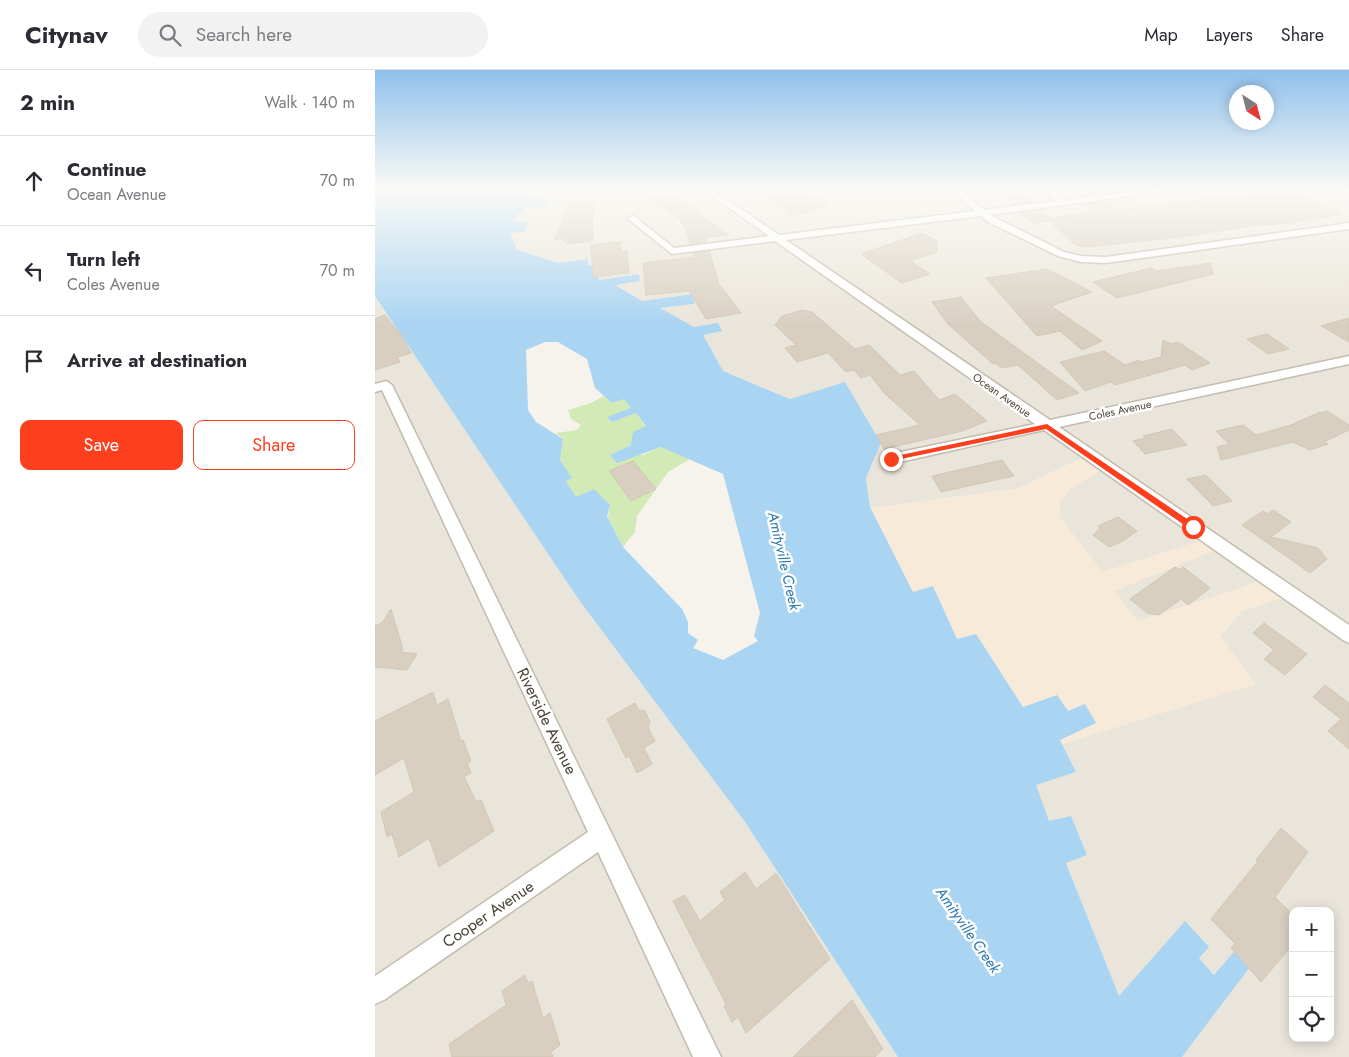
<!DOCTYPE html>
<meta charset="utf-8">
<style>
:root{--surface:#fff;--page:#f2f2f3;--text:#2b2b33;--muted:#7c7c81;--line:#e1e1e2;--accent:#fc3f1d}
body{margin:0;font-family:Jost,sans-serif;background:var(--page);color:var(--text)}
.controls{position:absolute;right:15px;bottom:15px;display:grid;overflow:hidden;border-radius:10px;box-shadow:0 2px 12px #0003}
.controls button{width:45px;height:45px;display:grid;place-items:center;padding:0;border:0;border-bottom:1px solid var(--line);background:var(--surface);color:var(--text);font:25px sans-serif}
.compass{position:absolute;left:854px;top:15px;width:45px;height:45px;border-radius:50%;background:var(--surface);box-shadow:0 2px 12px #0003;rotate:144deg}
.stop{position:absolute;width:15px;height:15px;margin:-11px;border:4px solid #fc3f1d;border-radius:50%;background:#fff}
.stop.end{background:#fc3f1d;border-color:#fff;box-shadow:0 1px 5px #0008}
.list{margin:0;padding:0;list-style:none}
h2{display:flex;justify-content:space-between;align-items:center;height:65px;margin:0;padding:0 20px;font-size:21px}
h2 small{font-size:16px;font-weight:400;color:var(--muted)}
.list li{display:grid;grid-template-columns:32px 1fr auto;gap:15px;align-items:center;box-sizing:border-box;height:90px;padding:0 20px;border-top:1px solid var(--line)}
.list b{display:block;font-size:19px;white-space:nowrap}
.list p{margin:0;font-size:16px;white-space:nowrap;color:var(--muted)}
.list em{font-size:16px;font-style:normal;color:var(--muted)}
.actions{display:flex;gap:10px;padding:15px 20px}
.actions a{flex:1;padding:11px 0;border:1px solid var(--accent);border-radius:10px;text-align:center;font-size:18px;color:var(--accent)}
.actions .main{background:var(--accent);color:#fff}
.icon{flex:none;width:28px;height:28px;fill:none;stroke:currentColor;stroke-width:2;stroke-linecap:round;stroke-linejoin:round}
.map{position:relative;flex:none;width:974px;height:987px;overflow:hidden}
header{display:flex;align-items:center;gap:30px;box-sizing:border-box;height:70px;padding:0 25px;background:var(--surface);border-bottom:1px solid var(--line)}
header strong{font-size:24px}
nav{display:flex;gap:28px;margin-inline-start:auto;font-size:18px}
.search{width:350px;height:45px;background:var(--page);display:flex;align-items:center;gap:12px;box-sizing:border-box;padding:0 18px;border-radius:28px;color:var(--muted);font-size:19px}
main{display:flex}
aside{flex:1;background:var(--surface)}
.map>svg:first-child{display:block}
.residential{fill:#eae5da;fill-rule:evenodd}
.commercial{fill:#f7ead8}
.green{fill:#d2eab5}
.water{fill:#a9d4f2;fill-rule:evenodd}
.building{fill:#d8cfc1;stroke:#d3c7b4}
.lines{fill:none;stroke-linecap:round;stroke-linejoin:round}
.street-casing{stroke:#c2bbae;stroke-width:3}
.street{fill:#fff;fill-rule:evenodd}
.route{fill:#fc3f1d}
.labels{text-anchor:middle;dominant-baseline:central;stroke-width:5;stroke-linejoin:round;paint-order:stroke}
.far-street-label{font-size:11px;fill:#4b4439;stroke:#fff}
.water-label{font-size:15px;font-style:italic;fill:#2e7ab2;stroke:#fff}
.near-street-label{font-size:16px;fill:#4b4439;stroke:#fff}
</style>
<header>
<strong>Citynav</strong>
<div class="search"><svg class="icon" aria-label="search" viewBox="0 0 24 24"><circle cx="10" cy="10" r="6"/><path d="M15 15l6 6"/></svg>Search here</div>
<nav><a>Map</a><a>Layers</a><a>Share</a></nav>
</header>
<main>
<aside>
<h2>2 min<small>Walk · 140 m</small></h2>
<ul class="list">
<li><svg class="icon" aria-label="ahead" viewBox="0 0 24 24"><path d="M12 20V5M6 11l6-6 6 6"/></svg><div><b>Continue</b><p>Ocean Avenue</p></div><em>70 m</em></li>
<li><svg class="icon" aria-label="left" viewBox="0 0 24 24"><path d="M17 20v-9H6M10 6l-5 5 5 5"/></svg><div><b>Turn left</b><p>Coles Avenue</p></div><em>70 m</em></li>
<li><svg class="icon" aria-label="arrive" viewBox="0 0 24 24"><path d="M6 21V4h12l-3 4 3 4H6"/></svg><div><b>Arrive at destination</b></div></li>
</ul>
<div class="actions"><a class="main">Save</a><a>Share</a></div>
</aside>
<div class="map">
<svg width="974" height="987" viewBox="0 0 974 987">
<rect width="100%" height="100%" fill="#f6f3ec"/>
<g class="residential">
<path d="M 151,118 L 974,118 L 974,987 L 807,987 L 878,893 L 839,905 L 824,888 L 810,851 L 744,927 L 691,792 L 712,785 L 674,751 L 660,715 L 701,702 L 687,674 L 880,614 L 845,566 L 867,541 L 910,527 L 889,510 L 763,552 L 739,521 L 838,480 L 826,471 L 727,502 L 685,447 L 684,432 L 698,417 L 727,399 L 709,387 L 641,419 L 495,438 L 491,408 L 506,373 L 470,312 L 416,329 L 348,301 L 327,264 L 319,257 L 284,238 L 318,234 L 318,224 L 267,231 L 240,215 L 223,210 L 222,201 L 213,195 L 212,189 L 184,193 L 142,180 L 135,163 L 150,161 L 138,152 L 149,138 L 166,131 L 151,122 ZM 918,841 L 955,841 L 955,968 L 918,968 Z"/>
<path d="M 0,226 L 204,530 L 370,752 L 523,987 L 0,987 Z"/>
</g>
<path class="commercial" d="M 709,387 L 727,399 L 698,417 L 685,432 L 685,447 L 727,502 L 826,471 L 839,481 L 739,521 L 762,551 L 890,510 L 911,527 L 867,541 L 845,566 L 881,614 L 687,674 L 685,670 L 693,641 L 682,625 L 648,637 L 601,564 L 582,569 L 558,517 L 538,522 L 495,438 L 641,419 Z"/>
<path class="green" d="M 229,326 L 237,333 L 249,328 L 256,338 L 233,347 L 236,352 L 261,343 L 271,357 L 256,375 L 235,385 L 268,385 L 286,377 L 315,389 L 293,402 L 262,446 L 260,462 L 248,477 L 233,447 L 235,435 L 201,427 L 191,411 L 196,408 L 185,390 L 188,369 L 181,363 L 202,360 L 206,355 L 196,349 L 193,340 L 216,333 Z"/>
<path class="water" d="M 0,118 L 151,118 L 151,123 L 160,127 L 167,126 L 166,131 L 171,131 L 171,136 L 149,138 L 138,151 L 153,151 L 150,162 L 135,163 L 142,180 L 184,193 L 213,189 L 213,195 L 220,195 L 224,210 L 264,204 L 265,211 L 240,215 L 267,231 L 318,224 L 319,234 L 285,238 L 319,257 L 343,253 L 347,261 L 328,265 L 348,301 L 415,329 L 470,312 L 506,373 L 491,408 L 495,437 L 538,522 L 558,516 L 582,569 L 601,564 L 648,637 L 682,625 L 693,641 L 710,634 L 721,653 L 685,670 L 701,702 L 661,715 L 674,751 L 696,746 L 712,785 L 691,793 L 744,926 L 810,851 L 834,877 L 824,888 L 839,905 L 863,877 L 878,893 L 807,987 L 523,987 L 370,752 L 204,530 L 0,226 ZM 170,272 L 183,272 L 212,289 L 220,318 L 237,333 L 249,329 L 256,338 L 232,347 L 237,352 L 261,343 L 271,356 L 258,362 L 256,375 L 235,385 L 242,393 L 286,377 L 348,404 L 385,543 L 379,566 L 383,571 L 348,590 L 318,578 L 323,570 L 313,563 L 313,552 L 307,539 L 248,477 L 232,446 L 235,435 L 219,419 L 201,427 L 191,411 L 197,408 L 185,390 L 188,369 L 161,352 L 153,340 L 151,280 Z"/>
<g class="building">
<path d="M 374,118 L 426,118 L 455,135 L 418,146 Z"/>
<path d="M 631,118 L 641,118 L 657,132 L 638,135 L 626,123 Z"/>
<path d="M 690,118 L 714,118 L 722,124 L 700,127 Z"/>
<path d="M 913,119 L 918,119 L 967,144 L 914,153 L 874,156 L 807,167 L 713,177 L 700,175 L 675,151 L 657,153 L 646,143 L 665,140 L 675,148 L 719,142 L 709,134 L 731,131 L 742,140 Z"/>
<path d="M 300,126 L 301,127 L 353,165 L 330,168 L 331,172 L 315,174 L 309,154 L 306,154 L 305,147 L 302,148 L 276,128 Z"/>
<path d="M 219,131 L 217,136 L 218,171 L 192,174 L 192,171 L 188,171 L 188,168 L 180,169 L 194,132 Z"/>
<path d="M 547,163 L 562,171 L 562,182 L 536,191 L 555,204 L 527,213 L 486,184 Z"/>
<path d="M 245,172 L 246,182 L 252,181 L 254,203 L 218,207 L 216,175 Z"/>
<path d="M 334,181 L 344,214 L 366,243 L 331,249 L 314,221 L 271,225 L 268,193 L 319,187 L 318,183 Z"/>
<path d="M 836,193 L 838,204 L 742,228 L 718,212 L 776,198 L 781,201 Z"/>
<path d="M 672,199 L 717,222 L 676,236 L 727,271 L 707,280 L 685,261 L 662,266 L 611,208 Z"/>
<path d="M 586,227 L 605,251 L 704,323 L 682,330 L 643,295 L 626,298 L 620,293 L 618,294 L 573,254 L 557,232 Z"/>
<path d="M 427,240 L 437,242 L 480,279 L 494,275 L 525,305 L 539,301 L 564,330 L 580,324 L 612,351 L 587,361 L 509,379 L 501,365 L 545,355 L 510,324 L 495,305 L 486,308 L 479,300 L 471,302 L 453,283 L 422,292 L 410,278 L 421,275 L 400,255 L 407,246 Z"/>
<path d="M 10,245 L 26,265 L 36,283 L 22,287 L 25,292 L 0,300 L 0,249 Z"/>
<path d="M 974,248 L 974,272 L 946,256 Z"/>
<path d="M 892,264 L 914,279 L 893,284 L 872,269 Z"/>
<path d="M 788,270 L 796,274 L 803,272 L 835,293 L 817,300 L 810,295 L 740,315 L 736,312 L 710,321 L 685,292 L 729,281 L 750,295 L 764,290 L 766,292 L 786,287 Z"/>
<path d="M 952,341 L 974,355 L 974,360 L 949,372 L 953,374 L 935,380 L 918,372 L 846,390 L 842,377 L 854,374 L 841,361 L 868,355 L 881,365 L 916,355 L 945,342 L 947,343 Z"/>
<path d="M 797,359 L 812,375 L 770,384 L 758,371 L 771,368 L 768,366 Z"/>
<path d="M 627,390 L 639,406 L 566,422 L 557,406 Z"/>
<path d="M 258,391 L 281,419 L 256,431 L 234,401 Z"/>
<path d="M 831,405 L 857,431 L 838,436 L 812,409 Z"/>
<path d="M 898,440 L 916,452 L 896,467 L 943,478 L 952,489 L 935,503 L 867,455 L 888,441 L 892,444 Z"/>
<path d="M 743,447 L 762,461 L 748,471 L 734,477 L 718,465 L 725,458 L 723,456 Z"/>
<path d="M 800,497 L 804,500 L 808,497 L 835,518 L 813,535 L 806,529 L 784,545 L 772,543 L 755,529 Z"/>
<path d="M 16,539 L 28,579 L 26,582 L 42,584 L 32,600 L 0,597 L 0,556 L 7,553 Z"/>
<path d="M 889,553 L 932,584 L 910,605 L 889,589 L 899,580 L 878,563 Z"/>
<path d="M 950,615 L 974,633 L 974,679 L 953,661 L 966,649 L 938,627 Z"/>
<path d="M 58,622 L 62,635 L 73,629 L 86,671 L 88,670 L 96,691 L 92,693 L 96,703 L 89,707 L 101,731 L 106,730 L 119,761 L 64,797 L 54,768 L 24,787 L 17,764 L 12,767 L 6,742 L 39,722 L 29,688 L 0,705 L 0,651 Z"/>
<path d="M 260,633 L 264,640 L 270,641 L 275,652 L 273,657 L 280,671 L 269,678 L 277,694 L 262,703 L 254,686 L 251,688 L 232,649 Z"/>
<path d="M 906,758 L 933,782 L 900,827 L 918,845 L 918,874 L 886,912 L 856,878 L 860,874 L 836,849 L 883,791 L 881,790 Z"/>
<path d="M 370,802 L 381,819 L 401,803 L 455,889 L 371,963 L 363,947 L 357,952 L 349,936 L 351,934 L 298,831 L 310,825 L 325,851 L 350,830 L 345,822 Z"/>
<path d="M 150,905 L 153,913 L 157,911 L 168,948 L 175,943 L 185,975 L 176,982 L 178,987 L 77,987 L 74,974 L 131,935 L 127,921 Z"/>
<path d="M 477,930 L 508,979 L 500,987 L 418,987 Z"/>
</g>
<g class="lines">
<g class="street-casing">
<g id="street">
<path d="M 326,118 L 336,118 L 404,165 L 600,141 L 574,118 L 583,118 L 609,140 L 681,131 L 665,118 L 675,118 L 691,130 L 787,118 L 814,118 L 615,145 L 689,182 L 706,186 L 731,187 L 974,153 L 974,159 L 731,193 L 706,192 L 683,186 L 613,152 L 606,146 L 411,170 L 675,350 L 974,286 L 974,294 L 684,357 L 974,555 L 974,573 L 968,570 L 669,360 L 516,394 L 511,392 L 509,389 L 511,386 L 516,384 L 660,354 L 400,171 L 297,184 L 252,148 L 259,146 L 299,178 L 394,166 Z"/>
<path d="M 955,118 L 974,120 L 974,124 L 956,120 Z"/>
<path d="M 11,311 L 17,315 L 346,987 L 318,987 L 223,782 L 9,930 L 0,934 L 0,906 L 213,762 L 7,320 L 0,322 L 0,314 Z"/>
</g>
</g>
<use href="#street" class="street"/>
</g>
<linearGradient id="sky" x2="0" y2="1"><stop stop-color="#8fc1ec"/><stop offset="0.46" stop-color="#fbfaf6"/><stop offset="1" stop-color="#fbfaf6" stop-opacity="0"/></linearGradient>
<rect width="974" height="257" fill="url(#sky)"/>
<path class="route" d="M 672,354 L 821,455 L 821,459 L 815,459 L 671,359 L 516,391 L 513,389 L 516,387 Z"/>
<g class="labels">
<g class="far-street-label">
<text transform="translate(627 325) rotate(35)">Ocean Avenue</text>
<text transform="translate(745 340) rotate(-12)">Coles Avenue</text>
</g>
<g class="water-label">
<text transform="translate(409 491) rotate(77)">Amityville Creek</text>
<text transform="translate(593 860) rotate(55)">Amityville Creek</text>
</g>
<g class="near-street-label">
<text transform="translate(172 651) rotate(64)">Riverside Avenue</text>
<text transform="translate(113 844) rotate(-34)">Cooper Avenue</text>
</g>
</g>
</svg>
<div class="controls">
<button>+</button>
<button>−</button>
<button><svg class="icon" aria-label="locate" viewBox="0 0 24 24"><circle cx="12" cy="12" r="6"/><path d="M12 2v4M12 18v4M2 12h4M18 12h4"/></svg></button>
</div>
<svg class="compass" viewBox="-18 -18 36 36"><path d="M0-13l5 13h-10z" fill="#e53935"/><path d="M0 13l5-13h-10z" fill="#7c7c81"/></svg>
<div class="stop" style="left:818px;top:457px"></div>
<div class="stop end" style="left:516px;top:389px"></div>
</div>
</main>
